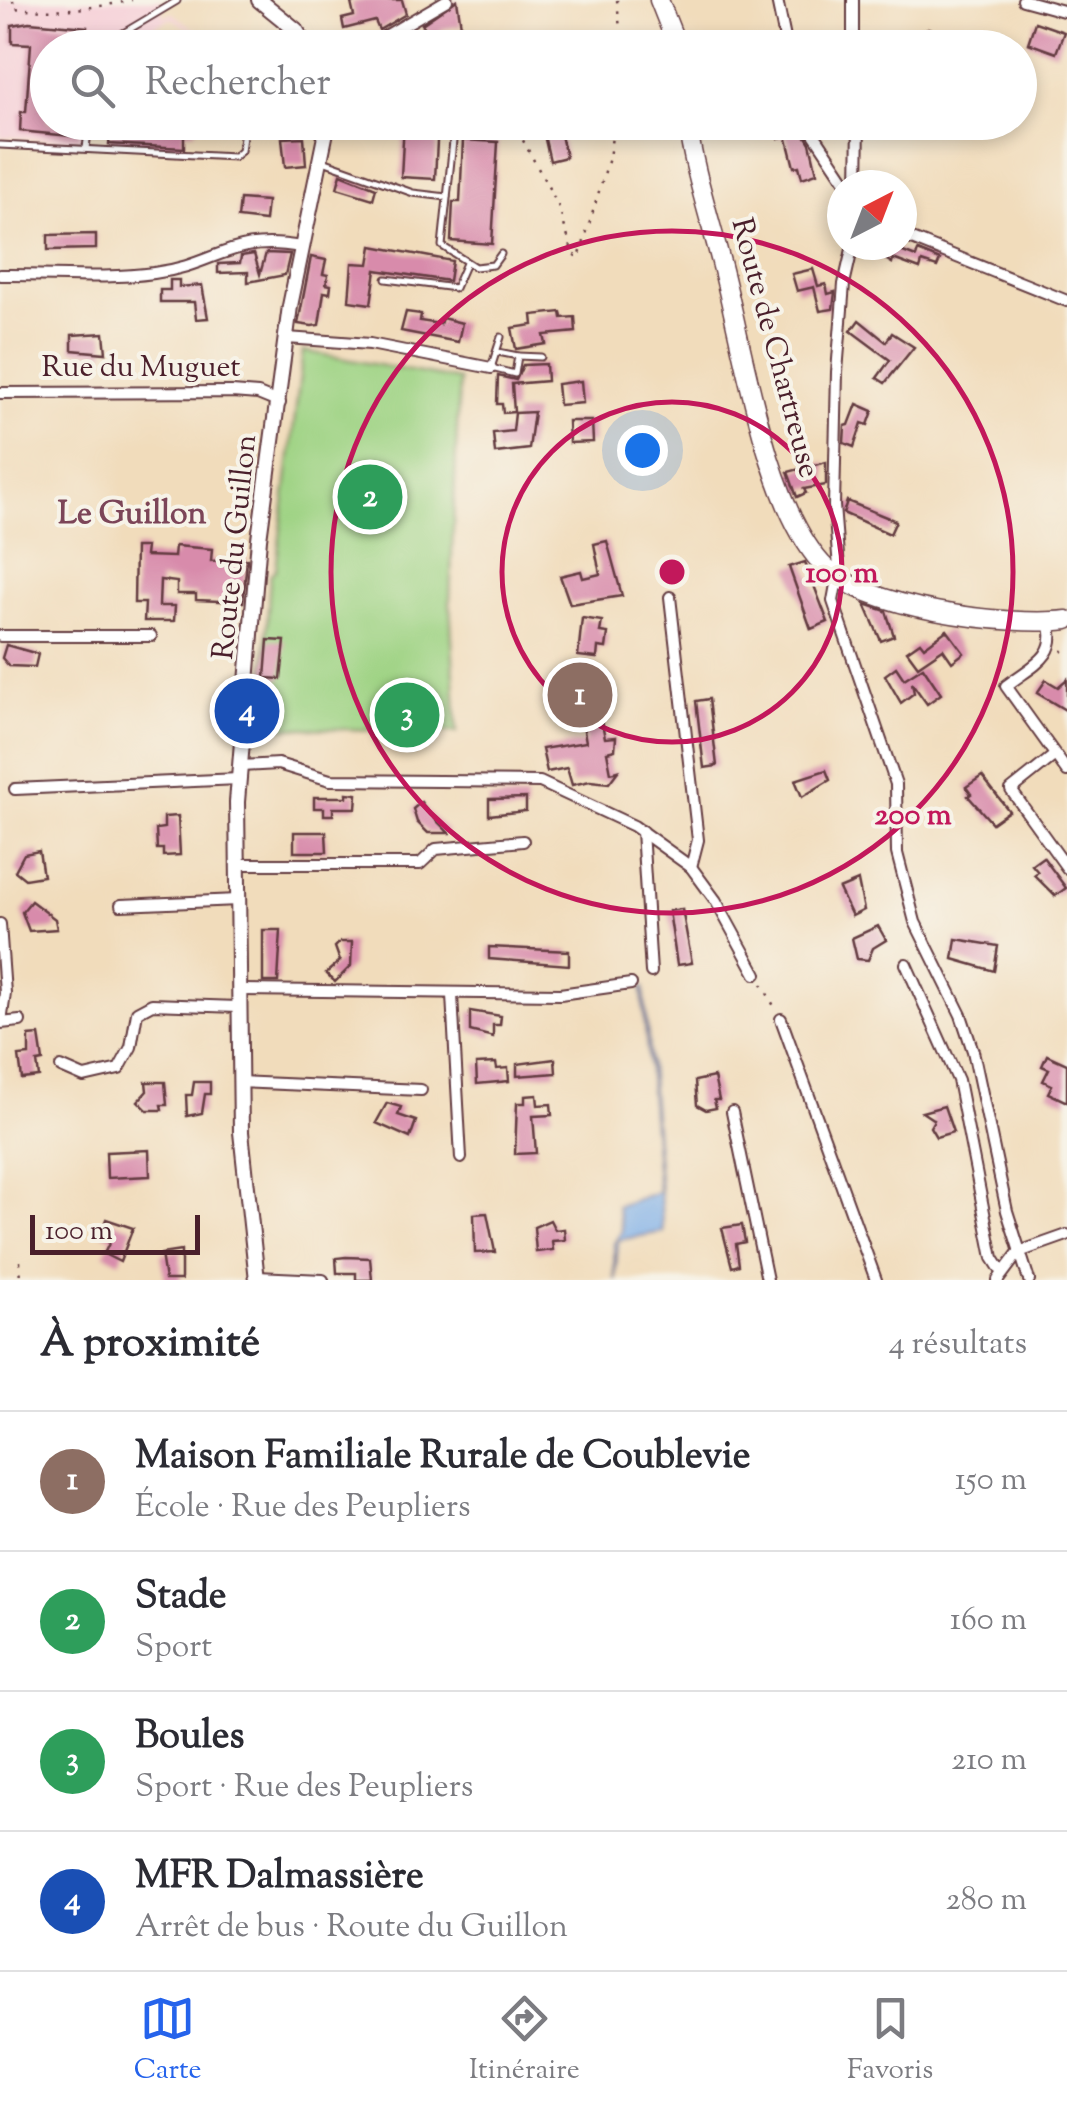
<!DOCTYPE html>
<html lang="fr">
<meta charset="utf-8">
<style>
:root{--surface:#fff;--page:#f2f2f3;--text:#2b2b33;--muted:#7c7c81;--line:#e1e1e2;--accent:#2563eb}
body{margin:0;font-family:"Sorts Mill Goudy",serif;background:var(--page);color:var(--text)}
.compass{position:absolute;left:827px;top:170px;width:90px;height:90px;border-radius:50%;background:var(--surface);box-shadow:0 5px 15px #0003;rotate:42deg}
.scale{position:absolute;left:30px;bottom:25px;width:170px;box-sizing:border-box;padding-left:10px;border:5px solid #4a1f2b;border-top:0;font-size:28px;line-height:35px;white-space:nowrap;color:#4a1f2b;-webkit-text-stroke:8px #f7f3e8;paint-order:stroke}
.you{position:absolute;left:642px;top:450px;width:35px;height:35px;margin:-25px;border:8px solid #fff;border-radius:50%;background:#1a73e8;box-shadow:0 0 0 15px #1a73e833}
.badge{display:grid;place-items:center;width:65px;height:65px;border-radius:50%;background:var(--accent);color:#fff;font-size:32px;font-weight:700}
.pin{position:absolute;translate:-50% -50%;border:5px solid #fff;box-shadow:0 2px 10px #0006}
.list{margin:0;padding:0;list-style:none}
h2{display:flex;justify-content:space-between;align-items:center;height:130px;margin:0;padding:0 40px;font-size:42px}
h2 small{font-size:32px;font-weight:400;color:var(--muted)}
.list li{display:grid;grid-template-columns:65px 1fr auto;gap:30px;align-items:center;box-sizing:border-box;height:140px;padding:0 40px;border-top:2px solid var(--line)}
.list b{display:block;font-size:38px;white-space:nowrap}
.list p{margin:0;font-size:32px;white-space:nowrap;color:var(--muted)}
.list em{font-size:32px;font-style:normal;color:var(--muted)}
.icon{flex:none;width:55px;height:55px;fill:none;stroke:currentColor;stroke-width:2;stroke-linecap:round;stroke-linejoin:round}
.map{position:relative;flex:none;width:1067px;height:1280px;overflow:hidden}
.search{position:absolute;background:var(--surface);box-shadow:0 5px 15px #0003;left:30px;right:30px;top:30px;height:110px;display:flex;align-items:center;gap:25px;box-sizing:border-box;padding:0 35px;border-radius:55px;color:var(--muted);font-size:38px}
.sheet{height:690px;background:var(--surface)}
nav{display:flex;justify-content:space-around;align-items:center;box-sizing:border-box;height:140px;border-top:2px solid var(--line);background:var(--surface);font-size:28px;color:var(--muted)}
nav a{display:grid;justify-items:center;gap:5px}
nav .on{color:var(--accent)}
.map>svg:first-child{display:block}
.built{fill:#f6cfd8}
.green{fill:#9fd384;stroke:#747958;stroke-width:2.5}
.water{fill:#7bade7;stroke:#626689;stroke-width:2.5}
.building{fill:#d88bab}
.lines{fill:none;stroke-linecap:round;stroke-linejoin:round}
.service-casing{stroke:#633b41;stroke-width:9}
.minor-casing{stroke:#633b41;stroke-width:14}
.tertiary-casing{stroke:#633b41;stroke-width:18}
.primary-casing{stroke:#633b41;stroke-width:21}
.path{stroke:#633b41;stroke-width:2.5;stroke-dasharray:2.5 8;stroke-linecap:butt}
.service{stroke:#fff;stroke-width:5}
.minor{stroke:#fff;stroke-width:10}
.tertiary{stroke:#fff;stroke-width:14}
.primary{stroke:#fff;stroke-width:18}
.ring{fill:none;stroke:#c2185b;stroke-width:5}
.labels{text-anchor:middle;dominant-baseline:central;stroke-width:8;stroke-linejoin:round;paint-order:stroke}
.street-label{font-size:30px;fill:#4a1f2b;stroke:#f7f3e8}
.neighbourhood-label{font-size:32px;font-weight:bold;fill:#7c4558;stroke:#f7f3e8}
.centre{fill:#c2185b;stroke:#f7f3e8;stroke-width:5}
.ring-label{font-size:30px;text-anchor:middle;font-weight:bold;fill:#c2185b;stroke:#f7f3e8;stroke-width:8;stroke-linejoin:round;paint-order:stroke}
</style>
<div class="map">
<svg width="1067" height="1280" viewBox="0 0 1067 1280">
<rect width="100%" height="100%" fill="#f7f3e8"/>
<filter id="ink" filterUnits="userSpaceOnUse"><feTurbulence type="fractalNoise" baseFrequency=".01" numOctaves="2"/><feDisplacementMap in="SourceGraphic" scale="20" xChannelSelector="R" yChannelSelector="G"/><feConvolveMatrix kernelMatrix="1 2 1 2 8 2 1 2 1" color-interpolation-filters="sRGB"/></filter>
<filter id="wash" filterUnits="userSpaceOnUse"><feTurbulence type="fractalNoise" baseFrequency=".0048" numOctaves="4" result="noise"/><feDisplacementMap in="SourceGraphic" scale="40" xChannelSelector="R" yChannelSelector="G"/><feGaussianBlur stdDeviation="2.25" result="paint"/><feColorMatrix in="noise" values="0 0 0 0 0 0 0 0 0 0 0 0 0 0 0 0 0 1.4 0 .05"/><feComposite in="paint" operator="in"/></filter>
<g filter="url(#wash)">
<rect width="100%" height="100%" fill="#f1dcbb"/>
<path class="built" d="M 0,0 L 161,0 L 163,16 L 172,13 L 218,47 L 172,18 L 111,47 L 48,48 L 48,122 L 89,123 L 86,142 L 0,137 Z"/>
<path class="green" d="M 303,351 L 459,380 L 450,602 L 457,732 L 261,727 L 270,575 L 276,569 Z"/>
<path class="water" d="M 642,987 L 644,987 L 663,1232 L 618,1240 L 615,1280 L 614,1243 L 622,1231 L 617,1206 L 658,1192 Z"/>
<g id="blocks">
<g class="building">
<path d="M 364,0 L 402,0 L 406,14 L 379,30 L 375,21 L 344,29 L 342,19 L 354,16 L 351,3 Z"/>
<path d="M 457,0 L 461,26 L 443,29 L 433,38 L 422,24 Z"/>
<path d="M 29,22 L 87,27 L 86,48 L 48,48 L 48,122 L 81,122 L 80,137 L 20,131 L 21,112 L 26,112 L 31,44 L 12,43 L 12,25 Z"/>
<path d="M 1035,22 L 1064,32 L 1056,53 L 1028,43 Z"/>
<path d="M 928,28 L 953,36 L 959,48 L 919,48 L 913,36 Z"/>
<path d="M 111,122 L 166,129 L 172,122 L 196,122 L 195,132 L 184,132 L 184,148 L 109,144 Z"/>
<path d="M 404,122 L 438,122 L 435,179 L 401,177 Z"/>
<path d="M 541,122 L 558,122 L 566,157 L 550,161 Z"/>
<path d="M 786,122 L 797,122 L 810,143 L 817,173 L 802,178 L 799,166 L 794,167 L 786,135 L 779,138 L 776,126 Z"/>
<path d="M 304,137 L 306,165 L 285,167 L 282,138 Z"/>
<path d="M 463,140 L 498,142 L 492,244 L 451,241 L 453,202 L 460,202 Z"/>
<path d="M 341,174 L 376,188 L 373,199 L 337,188 Z"/>
<path d="M 240,199 L 267,201 L 265,221 L 238,218 Z"/>
<path d="M 96,234 L 96,249 L 48,250 L 48,235 Z"/>
<path d="M 862,245 L 896,245 L 895,249 L 916,257 L 918,251 L 940,260 L 937,267 L 922,262 L 920,269 L 893,259 L 892,263 Z"/>
<path d="M 372,246 L 452,261 L 449,281 L 376,270 L 371,304 L 349,301 L 352,263 L 369,264 Z"/>
<path d="M 266,253 L 290,254 L 285,275 L 248,282 L 248,272 L 218,273 L 218,264 L 240,263 L 241,256 L 254,254 L 260,274 Z"/>
<path d="M 311,257 L 326,260 L 323,274 L 328,275 L 326,284 L 331,285 L 330,293 L 324,292 L 319,325 L 312,326 L 298,324 Z"/>
<path d="M 813,269 L 818,286 L 826,284 L 828,294 L 835,292 L 833,309 L 820,311 L 814,287 L 797,291 L 792,274 Z"/>
<path d="M 170,280 L 179,280 L 179,287 L 202,285 L 208,318 L 196,319 L 194,302 L 160,302 L 160,290 L 170,290 Z"/>
<path d="M 406,312 L 421,314 L 420,321 L 440,324 L 442,318 L 462,323 L 458,342 L 401,331 Z"/>
<path d="M 561,312 L 562,318 L 575,317 L 576,332 L 544,335 L 546,344 L 516,349 L 512,328 L 533,325 L 532,315 Z"/>
<path d="M 859,320 L 886,342 L 892,333 L 914,347 L 885,383 L 877,378 L 890,360 L 851,331 Z"/>
<path d="M 104,333 L 106,353 L 72,350 L 72,335 Z"/>
<path d="M 546,364 L 547,381 L 512,384 L 514,412 L 503,413 L 502,404 L 497,404 L 498,376 L 516,380 L 523,365 Z"/>
<path d="M 581,381 L 583,403 L 559,405 L 557,384 Z"/>
<path d="M 857,404 L 873,411 L 868,425 L 862,423 L 854,447 L 844,443 L 845,426 L 849,425 Z"/>
<path d="M 534,412 L 529,449 L 495,453 L 493,433 L 513,431 L 515,413 Z"/>
<path d="M 568,421 L 592,421 L 593,442 L 569,443 Z"/>
<path d="M 826,462 L 826,485 L 804,489 L 806,493 L 797,497 L 788,472 Z"/>
<path d="M 847,501 L 896,521 L 890,534 L 843,513 Z"/>
<path d="M 607,541 L 622,596 L 570,604 L 560,576 L 581,571 L 583,578 L 600,574 L 594,544 Z"/>
<path d="M 175,546 L 212,549 L 211,561 L 247,559 L 243,602 L 196,600 L 196,594 L 177,594 L 177,582 L 160,580 L 159,606 L 175,606 L 174,621 L 144,621 L 145,603 L 134,603 L 135,547 L 146,547 L 145,556 L 174,557 Z"/>
<path d="M 805,562 L 828,622 L 811,629 L 789,567 Z"/>
<path d="M 865,604 L 886,611 L 894,636 L 881,641 Z"/>
<path d="M 582,618 L 602,621 L 600,632 L 608,633 L 606,648 L 598,647 L 597,658 L 578,656 Z"/>
<path d="M 947,630 L 964,653 L 952,662 L 943,649 L 918,666 L 907,651 L 920,642 L 924,647 Z"/>
<path d="M 268,640 L 285,641 L 281,679 L 265,678 Z"/>
<path d="M 6,645 L 38,654 L 35,667 L 9,666 L 2,658 Z"/>
<path d="M 896,667 L 904,679 L 923,667 L 941,694 L 927,704 L 912,683 L 914,693 L 901,703 L 885,675 Z"/>
<path d="M 1067,679 L 1067,711 L 1037,693 L 1046,680 L 1058,687 Z"/>
<path d="M 709,699 L 717,766 L 704,768 L 696,701 Z"/>
<path d="M 598,704 L 605,738 L 616,737 L 615,750 L 607,752 L 611,773 L 618,771 L 609,783 L 590,781 L 572,785 L 567,768 L 547,772 L 542,749 L 586,742 L 580,707 Z"/>
<path d="M 826,770 L 830,780 L 802,797 L 795,780 Z"/>
<path d="M 982,776 L 1009,811 L 992,823 L 968,796 L 971,794 L 966,787 Z"/>
<path d="M 347,793 L 357,794 L 356,808 L 333,808 L 333,815 L 324,815 L 324,808 L 314,808 L 314,797 L 347,797 Z"/>
<path d="M 526,798 L 526,811 L 489,815 L 489,799 Z"/>
<path d="M 421,802 L 428,812 L 449,833 L 428,833 L 417,822 L 413,809 Z"/>
<path d="M 178,816 L 180,855 L 163,856 L 163,849 L 157,849 L 156,829 L 164,828 L 164,817 Z"/>
<path d="M 294,832 L 326,832 L 327,852 L 294,852 Z"/>
<path d="M 39,851 L 43,876 L 25,879 L 15,871 L 24,854 Z"/>
<path d="M 1043,857 L 1066,888 L 1055,896 L 1034,875 L 1038,872 L 1032,865 Z"/>
<path d="M 858,881 L 864,910 L 852,916 L 839,889 Z"/>
<path d="M 31,901 L 55,919 L 57,929 L 29,931 L 22,912 Z"/>
<path d="M 682,909 L 692,963 L 677,965 L 669,911 Z"/>
<path d="M 878,926 L 886,940 L 873,948 L 868,960 L 857,959 L 852,938 Z"/>
<path d="M 263,930 L 281,930 L 278,982 L 263,982 Z"/>
<path d="M 956,939 L 998,946 L 994,971 L 953,959 Z"/>
<path d="M 340,942 L 352,942 L 351,966 L 335,982 L 326,973 L 340,961 L 335,947 Z"/>
<path d="M 489,947 L 569,951 L 569,965 L 489,959 Z"/>
<path d="M 470,1011 L 501,1016 L 500,1025 L 493,1025 L 493,1037 L 470,1031 Z"/>
<path d="M 39,1035 L 43,1061 L 37,1062 L 39,1077 L 22,1079 L 19,1056 L 29,1055 L 29,1036 Z"/>
<path d="M 1047,1055 L 1067,1064 L 1067,1102 L 1048,1093 L 1052,1085 L 1043,1081 L 1049,1069 L 1042,1066 Z"/>
<path d="M 555,1059 L 556,1073 L 517,1076 L 517,1064 Z"/>
<path d="M 496,1063 L 497,1069 L 508,1068 L 509,1081 L 477,1084 L 476,1064 Z"/>
<path d="M 714,1077 L 719,1100 L 714,1100 L 716,1108 L 706,1110 L 697,1105 L 695,1081 Z"/>
<path d="M 146,1082 L 165,1082 L 167,1105 L 161,1105 L 162,1110 L 147,1110 L 138,1101 L 147,1091 Z"/>
<path d="M 194,1082 L 210,1082 L 210,1094 L 205,1094 L 202,1113 L 187,1116 L 186,1095 L 192,1095 Z"/>
<path d="M 537,1095 L 538,1105 L 551,1104 L 552,1115 L 533,1116 L 536,1153 L 515,1154 L 517,1103 L 525,1103 L 525,1096 Z"/>
<path d="M 387,1103 L 401,1107 L 398,1115 L 416,1121 L 410,1138 L 376,1123 Z"/>
<path d="M 944,1106 L 953,1132 L 936,1137 L 930,1127 L 934,1120 L 922,1112 Z"/>
<path d="M 149,1150 L 150,1176 L 107,1178 L 106,1152 Z"/>
<path d="M 487,1213 L 495,1252 L 475,1253 L 474,1214 Z"/>
<path d="M 106,1219 L 133,1228 L 120,1262 L 104,1254 L 112,1237 L 101,1233 Z"/>
<path d="M 550,1220 L 555,1230 L 564,1229 L 565,1240 L 552,1241 L 553,1250 L 536,1252 L 534,1227 Z"/>
<path d="M 742,1225 L 745,1242 L 736,1244 L 739,1265 L 732,1267 L 722,1228 Z"/>
<path d="M 181,1251 L 181,1280 L 165,1280 L 161,1254 Z"/>
<path d="M 346,1257 L 370,1258 L 372,1280 L 356,1280 L 356,1273 L 337,1273 L 336,1258 Z"/>
</g>
</g>
</g>
<g filter="url(#ink)">
<use href="#blocks" fill-opacity="0" stroke="#633b41" stroke-width="2.5"/>
<g class="lines">
<g class="service-casing">
<g id="service">
<path d="M 98,48 L 177,1"/>
<path d="M 455,122 L 442,246 L 475,267 L 493,265 L 501,254"/>
<path d="M 0,145 L 234,157 L 241,151 L 245,122"/>
<path d="M 86,149 L 89,122"/>
<path d="M 323,161 L 413,193 L 447,197"/>
<path d="M 386,279 L 455,288 L 466,263"/>
<path d="M 498,352 L 518,356 L 515,374 L 491,368 L 501,337"/>
<path d="M 518,356 L 541,357"/>
</g>
</g>
<g class="minor-casing">
<g id="minor">
<path d="M 777,0 L 787,48"/>
<path d="M 853,0 L 853,48"/>
<path d="M 1023,0 L 1067,12"/>
<path d="M 365,48 L 447,0"/>
<path d="M 806,122 L 848,185"/>
<path d="M 858,185 L 859,122"/>
<path d="M 902,235 L 1067,301"/>
<path d="M 853,245 L 844,284 L 837,372 L 834,506 L 839,568 L 833,601 L 896,784 L 897,853 L 915,922 L 961,1015 L 973,1051 L 1007,1211 L 1029,1280"/>
<path d="M 0,275 C 50,274 104,280 154,273 C 217,265 230,234 301,247"/>
<path d="M 287,338 L 370,344 L 491,368"/>
<path d="M 0,393 L 232,392 L 258,394 L 280,403"/>
<path d="M 670,597 L 698,840 L 691,867"/>
<path d="M 1049,622 C 1060,657 1031,666 1006,686 L 1067,771"/>
<path d="M 0,636 L 151,636"/>
<path d="M 1055,755 L 1011,790 L 1067,868"/>
<path d="M 241,766 L 278,764 L 330,780 L 540,782 L 634,826 L 691,867 L 716,901 L 756,974"/>
<path d="M 15,789 L 239,779"/>
<path d="M 642,831 L 651,972"/>
<path d="M 237,864 L 420,864 L 436,849 L 523,841"/>
<path d="M 121,905 L 238,900"/>
<path d="M 0,924 L 5,993 L 1,1023 L 20,1021"/>
<path d="M 906,964 L 958,1080 L 993,1258 L 1002,1272"/>
<path d="M 238,990 L 560,994 L 631,984"/>
<path d="M 452,995 L 461,1158"/>
<path d="M 781,1019 L 876,1280"/>
<path d="M 61,1067 L 84,1077 L 119,1069 L 131,1047 L 137,1012 L 152,1004 L 238,1007"/>
<path d="M 239,1082 L 421,1090"/>
<path d="M 732,1112 L 767,1280"/>
<path d="M 257,1277 L 323,1280"/>
<path d="M 998,1280 L 1019,1252 L 1067,1235"/>
</g>
</g>
<g class="tertiary-casing">
<g id="tertiary">
<path d="M 259,0 L 296,30 L 307,48"/>
<path d="M 257,1280 L 241,1132 L 237,802 L 259,539 L 290,306 L 328,122"/>
</g>
</g>
<g class="primary-casing">
<g id="primary">
<path d="M 659,0 L 678,48"/>
<path d="M 687,122 C 694,172 711,222 723,270 C 744,352 766,501 821,563 C 861,609 1009,627 1067,620"/>
</g>
</g>
<g class="path">
<path d="M 13,0 L 14,8 C 54,12 93,9 132,0"/>
<path d="M 617,0 L 622,48"/>
<path d="M 409,34 L 428,48"/>
<path d="M 285,38 L 287,48"/>
<path d="M 513,122 L 558,205 L 573,254 L 579,258 L 609,158 L 614,122"/>
<path d="M 1062,650 L 1067,657"/>
<path d="M 762,984 L 775,1008"/>
<path d="M 20,1261 L 21,1280"/>
</g>
<use href="#service" class="service"/>
<use href="#minor" class="minor"/>
<use href="#tertiary" class="tertiary"/>
<use href="#primary" class="primary"/>
</g>
</g>
<g class="ring">
<circle cx="672" cy="572" r="170"/>
<circle cx="672" cy="572" r="341"/>
</g>
<g class="labels">
<g class="street-label">
<text transform="translate(774 348) rotate(75)">Route de Chartreuse</text>
<text x="141" y="368">Rue du Muguet</text>
<text transform="translate(236 547) rotate(-84)">Route du Guillon</text>
</g>
<g class="neighbourhood-label">
<text x="132" y="515">Le Guillon</text>
</g>
</g>
<circle cx="672" cy="572" r="15" class="centre"/>
<g class="ring-label">
<text x="842" y="582">100 m</text>
<text x="913" y="824">200 m</text>
</g>
</svg>
<svg class="compass" viewBox="-18 -18 36 36"><path d="M0-13l5 13h-10z" fill="#e53935"/><path d="M0 13l5-13h-10z" fill="#7c7c81"/></svg>
<div class="scale">100 m</div>
<div class="you"></div>
<div class="pin badge" style="left:580px;top:695px;background:#8d6e63">1</div>
<div class="pin badge" style="left:370px;top:497px;background:#2e9e5b">2</div>
<div class="pin badge" style="left:407px;top:715px;background:#2e9e5b">3</div>
<div class="pin badge" style="left:247px;top:711px;background:#1a4fb4">4</div>
<div class="search"><svg class="icon" aria-label="search" viewBox="0 0 24 24"><circle cx="10" cy="10" r="6"/><path d="M15 15l6 6"/></svg>Rechercher</div>
</div>
<section class="sheet">
<h2>À proximité<small>4 résultats</small></h2>
<ul class="list">
<li><span class="badge" style="background:#8d6e63">1</span><div><b>Maison Familiale Rurale de Coublevie</b><p>École · Rue des Peupliers</p></div><em>150 m</em></li>
<li><span class="badge" style="background:#2e9e5b">2</span><div><b>Stade</b><p>Sport</p></div><em>160 m</em></li>
<li><span class="badge" style="background:#2e9e5b">3</span><div><b>Boules</b><p>Sport · Rue des Peupliers</p></div><em>210 m</em></li>
<li><span class="badge" style="background:#1a4fb4">4</span><div><b>MFR Dalmassière</b><p>Arrêt de bus · Route du Guillon</p></div><em>280 m</em></li>
</ul>
</section>
<nav>
<a class="on"><svg class="icon" aria-label="map" viewBox="0 0 24 24"><path d="M3 6l6-2 6 2 6-2v14l-6 2-6-2-6 2zM9 4v14M15 6v14"/></svg>Carte</a>
<a><svg class="icon" aria-label="directions" viewBox="0 0 24 24"><path d="M12 3l9 9-9 9-9-9zM9 14v-3h6M13 9l2 2-2 2"/></svg>Itinéraire</a>
<a><svg class="icon" aria-label="saved" viewBox="0 0 24 24"><path d="M7 4h10v16l-5-4-5 4z"/></svg>Favoris</a>
</nav>
